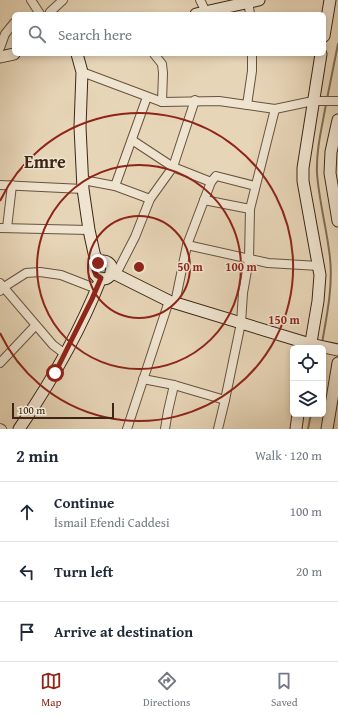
<!DOCTYPE html>
<meta charset="utf-8">
<style>
:root{--surface:#fff;--page:#f2f2f3;--text:#1f2937;--muted:#747a83;--line:#e0e1e3;--accent:#8f2418}
body{margin:0;font-family:"Gentium Book Plus",serif;background:var(--page);color:var(--text)}
.controls{position:absolute;right:12px;bottom:12px;display:grid;overflow:hidden;border-radius:6px;box-shadow:0 2px 6px #0003}
.controls button{width:36px;height:36px;display:grid;place-items:center;padding:0;border:0;border-bottom:1px solid var(--line);background:var(--surface);color:var(--text);font:20px sans-serif}
.scale{position:absolute;left:12px;bottom:10px;width:102px;box-sizing:border-box;padding-left:4px;border:2px solid #3d2615;border-top:0;font-size:11px;line-height:14px;white-space:nowrap;color:#3d2615;-webkit-text-stroke:3px #efe4d0;paint-order:stroke}
.stop{position:absolute;width:12px;height:12px;margin:-9px;border:3px solid #8f2418;border-radius:50%;background:#fff}
.stop.end{background:#8f2418;border-color:#fff;box-shadow:0 1px 4px #0008}
.list{margin:0;padding:0;list-style:none}
h2{display:flex;justify-content:space-between;align-items:center;height:52px;margin:0;padding:0 16px;font-size:17px}
h2 small{font-size:13px;font-weight:400;color:var(--muted)}
.list li{display:grid;grid-template-columns:26px 1fr auto;gap:12px;align-items:center;box-sizing:border-box;height:60px;padding:0 16px;border-top:1px solid var(--line)}
.list b{display:block;font-size:15px;white-space:nowrap}
.list p{margin:0;font-size:13px;white-space:nowrap;color:var(--muted)}
.list em{font-size:13px;font-style:normal;color:var(--muted)}
.icon{flex:none;width:22px;height:22px;fill:none;stroke:currentColor;stroke-width:2;stroke-linecap:round;stroke-linejoin:round}
.map{position:relative;flex:none;width:338px;height:429px;overflow:hidden}
.search{position:absolute;background:var(--surface);box-shadow:0 2px 6px #0003;left:12px;right:12px;top:12px;height:44px;display:flex;align-items:center;gap:10px;box-sizing:border-box;padding:0 14px;border-radius:6px;color:var(--muted);font-size:15px}
.sheet{height:232px;background:var(--surface)}
nav{display:flex;justify-content:space-around;align-items:center;box-sizing:border-box;height:56px;border-top:1px solid var(--line);background:var(--surface);font-size:11px;color:var(--muted)}
nav a{display:grid;justify-items:center;gap:2px}
nav .on{color:var(--accent)}
.map>svg:first-child{display:block}
.lines{fill:none;stroke-linecap:round;stroke-linejoin:round}
.stream{stroke:#806c55;stroke-width:2}
.street-casing{stroke:#68523e;stroke-width:10}
.secondary-casing{stroke:#3d2615;stroke-width:13}
.street{stroke:#efe4d0;stroke-width:8}
.secondary{stroke:#efe4d0;stroke-width:11}
.route{stroke:#8f2418;stroke-width:5}
.ring{fill:none;stroke:#8f2418;stroke-width:2}
.labels{text-anchor:middle;dominant-baseline:central;stroke-width:3;stroke-linejoin:round;paint-order:stroke}
.district-label{font-size:18px;font-weight:bold;fill:#3d2615;stroke:#efe4d0}
.centre{fill:#8f2418;stroke:#efe4d0;stroke-width:2}
.ring-label{font-size:12px;text-anchor:middle;font-weight:bold;fill:#8f2418;stroke:#efe4d0;stroke-width:3;stroke-linejoin:round;paint-order:stroke}
</style>
<div class="map">
<svg width="338" height="429" viewBox="0 0 338 429">
<rect width="100%" height="100%" fill="#e7d5b7"/>
<filter id="stains"><feTurbulence type="fractalNoise" baseFrequency=".005" numOctaves="4"/><feColorMatrix values="0 0 0 0 .2 0 0 0 0 .09 0 0 0 0 .02 0 0 0 .5 -.17"/></filter>
<radialGradient id="worn" r=".72"><stop offset=".6" stop-color="#630" stop-opacity="0"/><stop offset="1" stop-color="#630" stop-opacity=".3"/></radialGradient>
<g class="lines">
<g class="stream">
<path d="M 327,99 L 338,44"/>
<path d="M 322,343 C 327,315 333,286 330,258 C 327,229 319,202 317,173 C 316,150 322,127 326,104"/>
<path d="M 308,429 L 311,414"/>
</g>
<g class="street-casing">
<g id="street">
<path d="M 31,0 L 40,14"/>
<path d="M 200,0 L 206,12"/>
<path d="M 248,0 L 250,14"/>
<path d="M 51,14 L 50,12 L 63,0"/>
<path d="M 0,48 L 5,34 L 14,23"/>
<path d="M 154,54 L 162,64 L 163,73 L 162,102"/>
<path d="M 82,72 L 162,102 L 219,101 L 275,109 L 313,101 L 338,101"/>
<path d="M 247,105 L 252,71 L 252,54"/>
<path d="M 132,140 L 173,167 L 211,182"/>
<path d="M 83,180 L 115,186 L 150,199"/>
<path d="M 0,185 L 83,189"/>
<path d="M 115,186 L 147,97"/>
<path d="M 204,200 L 250,209"/>
<path d="M 0,228 L 89,230"/>
<path d="M 7,228 L 12,185"/>
<path d="M 187,245 L 268,263 L 319,266"/>
<path d="M 116,274 L 135,237 L 150,199 L 173,167 L 195,100"/>
<path d="M 0,283 L 53,345 L 65,354"/>
<path d="M 0,291 L 4,287 L 26,273 L 40,272 L 61,275 L 97,289"/>
<path d="M 175,303 L 187,245 L 211,182 L 216,176 L 255,186"/>
<path d="M 0,363 L 35,326"/>
<path d="M 143,379 L 174,385 L 225,400"/>
<path d="M 0,428 L 2,429"/>
<path d="M 127,429 L 169,301"/>
<path d="M 165,429 L 168,411 L 174,385"/>
<path d="M 218,429 L 225,400 L 241,323 L 243,293 L 249,259 L 250,209 L 275,109"/>
</g>
</g>
<g class="secondary-casing">
<g id="secondary">
<path d="M 196,14 L 259,0"/>
<path d="M 324,36 L 330,0"/>
<path d="M 77,54 L 82,72 L 80,127 L 83,189 L 89,230 L 94,253 L 98,263"/>
<path d="M 0,57 L 14,54"/>
<path d="M 338,120 L 331,152 L 330,173 L 338,221"/>
<circle cx="103" cy="270" r="9"/>
<path d="M 111,272 L 169,301 L 310,344 L 338,350"/>
<path d="M 310,348 L 318,301 L 320,275 L 303,181 L 303,168 L 321,54"/>
<path d="M 19,429 C 51,382 80,332 101,278"/>
<path d="M 296,429 L 298,414"/>
<path d="M 327,429 L 338,363"/>
</g>
</g>
<use href="#street" class="street"/>
<use href="#secondary" class="secondary"/>
</g>
<g class="lines">
<path class="route" d="M 55,373 L 92,299 L 101,278 L 96,275 L 94,270 L 98,263"/>
</g>
<g class="ring">
<circle cx="139" cy="267" r="51"/>
<circle cx="139" cy="267" r="102"/>
<path d="M0 201A154 154 0 1 1 0 333"/>
</g>
<g class="labels">
<g class="district-label">
<text x="45" y="161">Emre</text>
</g>
</g>
<circle cx="139" cy="267" r="6" class="centre"/>
<g class="ring-label">
<text x="190" y="271">50 m</text>
<text x="241" y="271">100 m</text>
<text x="284" y="324">150 m</text>
</g>
<rect width="100%" height="100%" filter="url(#stains)"/>
<rect width="100%" height="100%" fill="url(#worn)"/>
</svg>
<div class="controls">
<button><svg class="icon" aria-label="locate" viewBox="0 0 24 24"><circle cx="12" cy="12" r="6"/><path d="M12 2v4M12 18v4M2 12h4M18 12h4"/></svg></button>
<button><svg class="icon" aria-label="layers" viewBox="0 0 24 24"><path d="M12 4l9 5-9 5-9-5zM3 14l9 5 9-5"/></svg></button>
</div>
<div class="scale">100 m</div>
<div class="stop" style="left:55px;top:373px"></div>
<div class="stop end" style="left:98px;top:263px"></div>
<div class="search"><svg class="icon" aria-label="search" viewBox="0 0 24 24"><circle cx="10" cy="10" r="6"/><path d="M15 15l6 6"/></svg>Search here</div>
</div>
<section class="sheet">
<h2>2 min<small>Walk · 120 m</small></h2>
<ul class="list">
<li><svg class="icon" aria-label="ahead" viewBox="0 0 24 24"><path d="M12 20V5M6 11l6-6 6 6"/></svg><div><b>Continue</b><p>İsmail Efendi Caddesi</p></div><em>100 m</em></li>
<li><svg class="icon" aria-label="left" viewBox="0 0 24 24"><path d="M17 20v-9H6M10 6l-5 5 5 5"/></svg><div><b>Turn left</b></div><em>20 m</em></li>
<li><svg class="icon" aria-label="arrive" viewBox="0 0 24 24"><path d="M6 21V4h12l-3 4 3 4H6"/></svg><div><b>Arrive at destination</b></div></li>
</ul>
</section>
<nav>
<a class="on"><svg class="icon" aria-label="map" viewBox="0 0 24 24"><path d="M3 6l6-2 6 2 6-2v14l-6 2-6-2-6 2zM9 4v14M15 6v14"/></svg>Map</a>
<a><svg class="icon" aria-label="directions" viewBox="0 0 24 24"><path d="M12 3l9 9-9 9-9-9zM9 14v-3h6M13 9l2 2-2 2"/></svg>Directions</a>
<a><svg class="icon" aria-label="saved" viewBox="0 0 24 24"><path d="M7 4h10v16l-5-4-5 4z"/></svg>Saved</a>
</nav>
